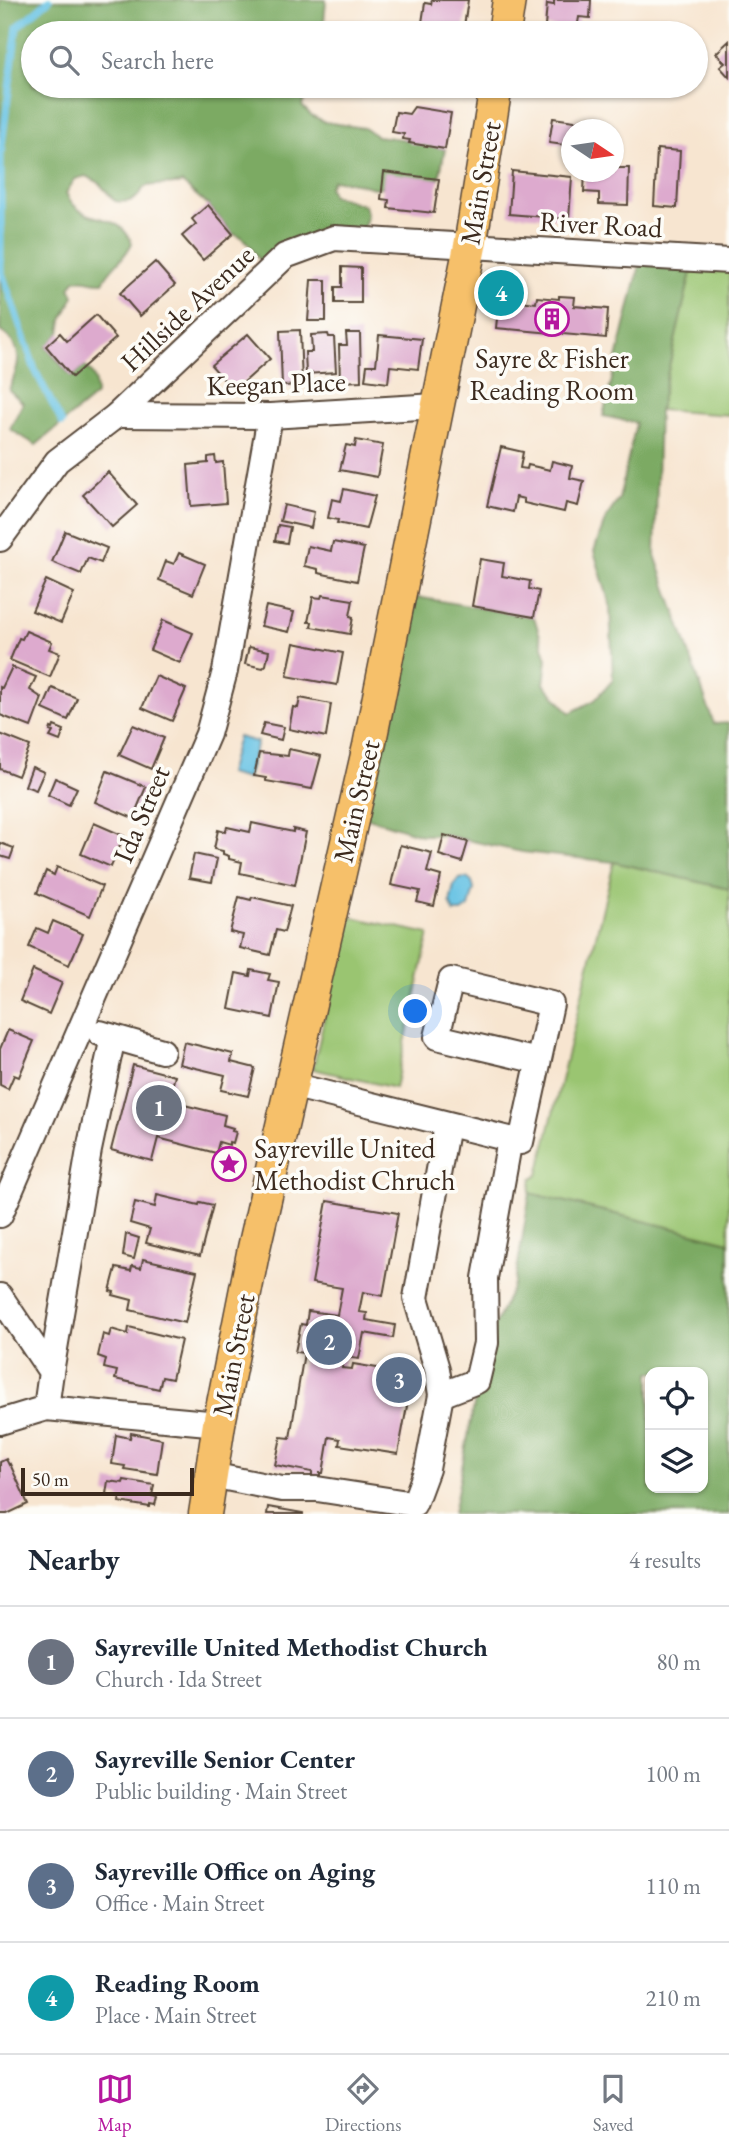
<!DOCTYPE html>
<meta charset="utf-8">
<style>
:root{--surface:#fff;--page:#f2f2f3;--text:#1f2937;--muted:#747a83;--line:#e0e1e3;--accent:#b5179e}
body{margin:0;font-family:"EB Garamond",serif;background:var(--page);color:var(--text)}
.controls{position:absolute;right:21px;bottom:21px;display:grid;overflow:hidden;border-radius:14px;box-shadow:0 2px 5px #0004}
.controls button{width:63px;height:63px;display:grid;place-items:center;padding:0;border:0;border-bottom:2px solid var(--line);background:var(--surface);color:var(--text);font:35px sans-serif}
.compass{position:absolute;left:561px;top:119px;width:63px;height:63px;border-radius:50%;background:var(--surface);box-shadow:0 2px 5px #0004;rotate:103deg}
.scale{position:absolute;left:21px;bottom:18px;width:173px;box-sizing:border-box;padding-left:7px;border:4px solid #3b2a1e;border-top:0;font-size:19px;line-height:24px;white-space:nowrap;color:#3b2a1e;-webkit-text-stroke:5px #fdfcf7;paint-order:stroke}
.you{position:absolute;left:416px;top:1012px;width:24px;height:24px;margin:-18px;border:5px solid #fff;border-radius:50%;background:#1a73e8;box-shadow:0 0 0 10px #1a73e833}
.badge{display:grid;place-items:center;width:46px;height:46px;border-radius:50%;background:var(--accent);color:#fff;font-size:23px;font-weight:700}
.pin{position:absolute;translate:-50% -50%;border:4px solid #fff;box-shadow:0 2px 7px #0006}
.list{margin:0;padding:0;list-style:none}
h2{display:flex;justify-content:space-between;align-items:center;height:91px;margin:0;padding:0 28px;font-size:30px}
h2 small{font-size:23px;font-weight:400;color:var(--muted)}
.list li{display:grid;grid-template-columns:46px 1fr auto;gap:21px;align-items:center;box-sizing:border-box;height:112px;padding:0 28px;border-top:2px solid var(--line)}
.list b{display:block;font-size:26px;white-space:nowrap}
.list p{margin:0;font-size:23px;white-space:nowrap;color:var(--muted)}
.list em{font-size:23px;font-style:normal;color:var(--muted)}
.icon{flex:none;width:38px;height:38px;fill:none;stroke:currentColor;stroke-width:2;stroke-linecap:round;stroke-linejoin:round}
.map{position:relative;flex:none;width:729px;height:1514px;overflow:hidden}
.search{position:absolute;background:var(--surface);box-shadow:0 2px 5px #0004;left:21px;right:21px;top:21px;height:77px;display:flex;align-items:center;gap:18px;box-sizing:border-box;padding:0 24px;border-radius:38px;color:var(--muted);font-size:26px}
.sheet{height:539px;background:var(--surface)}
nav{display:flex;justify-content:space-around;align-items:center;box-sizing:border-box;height:98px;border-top:2px solid var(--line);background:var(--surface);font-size:19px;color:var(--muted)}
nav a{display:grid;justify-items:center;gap:4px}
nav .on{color:var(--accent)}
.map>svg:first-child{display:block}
.green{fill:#9ac571;stroke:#6a7848;stroke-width:2}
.forest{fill:#7baa63;stroke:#5b6a40;stroke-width:2;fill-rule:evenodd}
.water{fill:#66c2e4;stroke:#507681;stroke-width:2}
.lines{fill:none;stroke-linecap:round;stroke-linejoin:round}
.stream{stroke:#66c2e4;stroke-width:7}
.building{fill:#ddaace}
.minor-casing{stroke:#574639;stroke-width:28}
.major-casing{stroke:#574639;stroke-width:35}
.minor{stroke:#fff;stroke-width:24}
.major{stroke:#f6c06b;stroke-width:32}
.labels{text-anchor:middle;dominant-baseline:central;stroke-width:7;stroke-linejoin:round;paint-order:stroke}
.street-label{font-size:28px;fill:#3b2a1e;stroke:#fdfcf7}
.poi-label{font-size:28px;fill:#3b2a1e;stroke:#fdfcf7}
</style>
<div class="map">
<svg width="729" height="1514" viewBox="0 0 729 1514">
<rect width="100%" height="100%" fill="#fdfcf7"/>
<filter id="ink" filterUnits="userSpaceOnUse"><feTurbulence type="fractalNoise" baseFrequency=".0143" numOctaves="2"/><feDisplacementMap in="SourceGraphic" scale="14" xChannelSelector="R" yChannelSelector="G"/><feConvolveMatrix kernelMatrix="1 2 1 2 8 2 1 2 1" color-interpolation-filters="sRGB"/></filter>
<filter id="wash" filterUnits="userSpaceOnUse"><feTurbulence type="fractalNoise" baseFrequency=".00686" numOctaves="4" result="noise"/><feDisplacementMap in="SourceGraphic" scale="28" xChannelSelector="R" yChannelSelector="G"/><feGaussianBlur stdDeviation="1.57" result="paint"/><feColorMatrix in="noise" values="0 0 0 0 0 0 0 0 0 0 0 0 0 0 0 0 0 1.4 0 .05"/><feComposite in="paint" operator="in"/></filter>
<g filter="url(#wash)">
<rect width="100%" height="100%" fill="#f7e5d0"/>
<g class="green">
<path d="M 694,259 L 729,261 L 729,415 L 659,410 Z"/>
<path d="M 614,862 L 729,889 L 729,1242 L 530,1193 L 532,1178 L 538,1175 Z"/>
<path d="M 347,916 L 429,934 L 395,1088 L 313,1069 Z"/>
</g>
<g class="forest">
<path d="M 0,0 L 326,0 L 323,33 L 33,33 L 33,86 L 309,86 L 302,106 L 311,115 L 325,122 L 364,128 L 377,136 L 410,140 L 445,149 L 439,179 L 374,188 L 355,183 L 333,180 L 329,187 L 332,195 L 364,205 C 369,216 367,222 360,231 L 271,269 L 258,258 L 251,247 L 242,237 L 233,234 L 208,205 L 182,183 C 169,186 156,183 144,187 C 137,201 130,203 115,201 L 98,182 L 86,176 L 75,179 L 66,193 C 82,229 117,207 132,243 C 125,259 111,266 103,282 C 93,283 86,278 75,280 L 70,288 L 74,296 L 62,320 L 60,333 L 46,347 L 72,377 L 84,366 C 96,375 95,381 96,395 L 36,445 L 10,429 L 23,403 L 9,390 C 19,366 26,348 0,331 Z"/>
<path d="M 642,256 L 694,259 L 659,410 L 655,555 L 714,724 L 729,723 L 729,889 L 614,862 L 522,852 L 444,835 L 421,835 L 353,813 L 399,594 L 534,617 L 547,659 L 544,684 L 570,713 L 595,700 L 613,680 L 610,605 L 594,551 L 606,518 L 619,499 L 636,423 L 603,416 Z"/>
<path d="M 530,1193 L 729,1242 L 729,1514 L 453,1514 L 486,1343 L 515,1282 ZM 650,1372 L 703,1372 L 703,1488 L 650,1488 Z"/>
</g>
<g class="water">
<path d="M 238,737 L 257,742 L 247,779 L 228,774 Z"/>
<path d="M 467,878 L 472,882 L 474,889 L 469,907 L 462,912 L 454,912 L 450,903 L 454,885 L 458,879 Z"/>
</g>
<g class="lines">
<path class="stream" d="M 49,0 L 17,27 L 1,153 L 1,270 L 35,370 L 62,423"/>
</g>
<g id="blocks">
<g class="building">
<path d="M 432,0 L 468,0 L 463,33 L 421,29 L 425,3 L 431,4 Z"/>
<path d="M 554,0 L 591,0 L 590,18 L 579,17 L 577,29 L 545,26 L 547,4 L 554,5 Z"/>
<path d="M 729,41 L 729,77 L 720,67 L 725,63 L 716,53 Z"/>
<path d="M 414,107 L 451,113 L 445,149 L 409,143 L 410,140 L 403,139 L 404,134 L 392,132 L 396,112 L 409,114 Z"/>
<path d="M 553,118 L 582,122 L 581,130 L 572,130 L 572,146 L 549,143 Z"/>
<path d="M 657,149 L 680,151 L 677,208 L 654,206 Z"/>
<path d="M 614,168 L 629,168 L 628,205 L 599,204 L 599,193 L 584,192 L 585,172 L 614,172 Z"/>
<path d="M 512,171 L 572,177 L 569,219 L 509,214 Z"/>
<path d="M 384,172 L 439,179 L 434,213 L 388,208 L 389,200 L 381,199 Z"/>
<path d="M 208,205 L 233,234 L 203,260 L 182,236 L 196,224 L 192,219 Z"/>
<path d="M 155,262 L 175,285 L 140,316 L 120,293 Z"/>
<path d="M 342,267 L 361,268 L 361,303 L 335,303 L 335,287 L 342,287 Z"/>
<path d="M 311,280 L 326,280 L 326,321 L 308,321 Z"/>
<path d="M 559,296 L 575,297 L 574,306 L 608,309 L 606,338 L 496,328 L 499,299 L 536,303 L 537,297 L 559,299 Z"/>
<path d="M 96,315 L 116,338 L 72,377 L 46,346 L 60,333 L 67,341 Z"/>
<path d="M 300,330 L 302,385 L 282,386 L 280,331 Z"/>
<path d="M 346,333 L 360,333 L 361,381 L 340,382 L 339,345 L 347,345 Z"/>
<path d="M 248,334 L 270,359 L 234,391 L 211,365 Z"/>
<path d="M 328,334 L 329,337 L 334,337 L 336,372 L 306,374 L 305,352 L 312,352 L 311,335 Z"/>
<path d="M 379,335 L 422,339 L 418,369 L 390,366 L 388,383 L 365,380 L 367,365 L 376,365 Z"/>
<path d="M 356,440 L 383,445 L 377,477 L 340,470 L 346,445 L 355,447 Z"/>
<path d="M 501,447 L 523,452 L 520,468 L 527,469 L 528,465 L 550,470 L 552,461 L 572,466 L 570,478 L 584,481 L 578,506 L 566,503 L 564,512 L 524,503 L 524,499 L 516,497 L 513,512 L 487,506 Z"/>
<path d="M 215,456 L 216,463 L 223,462 L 226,503 L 191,506 L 188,465 L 208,463 L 208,457 Z"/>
<path d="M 108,472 L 137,505 L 112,527 L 83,495 Z"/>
<path d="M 344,489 L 375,496 L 366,529 L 337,523 L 338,520 L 328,518 L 332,499 L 341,501 Z"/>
<path d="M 284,505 L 314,512 L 311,528 L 280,521 Z"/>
<path d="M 278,525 L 290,527 L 287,543 L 275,541 Z"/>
<path d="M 65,531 L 107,548 L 101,563 L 88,558 L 81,574 L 52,562 Z"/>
<path d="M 333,542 L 364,548 L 357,581 L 318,573 L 318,569 L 304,566 L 308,546 L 331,551 Z"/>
<path d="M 179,553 L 205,564 L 193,594 L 159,580 L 166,561 L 174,564 Z"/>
<path d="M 480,559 L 504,563 L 502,576 L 530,581 L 529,589 L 539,591 L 534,617 L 472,606 Z"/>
<path d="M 46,580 L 74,593 L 61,623 L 32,611 Z"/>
<path d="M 322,595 L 353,600 L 350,616 L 353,617 L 350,634 L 311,627 L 312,622 L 308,622 L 313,597 L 321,598 Z"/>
<path d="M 266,606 L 294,612 L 289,632 L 261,626 Z"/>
<path d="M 163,620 L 193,633 L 180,663 L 150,650 Z"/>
<path d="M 26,631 L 52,642 L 49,649 L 60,653 L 50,677 L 10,660 L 19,638 L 22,639 Z"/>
<path d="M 294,643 L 343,653 L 337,685 L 287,676 Z"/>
<path d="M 249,647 L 269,651 L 266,665 L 263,668 L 245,664 Z"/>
<path d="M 12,667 L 36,677 L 30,690 L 42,698 L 31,727 L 0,715 L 0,687 L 2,688 Z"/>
<path d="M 156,676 L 186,689 L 172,721 L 142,708 Z"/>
<path d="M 52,688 L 77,698 L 68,720 L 43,709 Z"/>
<path d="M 300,698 L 331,704 L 326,737 L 289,729 L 293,707 L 298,708 Z"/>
<path d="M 264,723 L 284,727 L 281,740 L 260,735 Z"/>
<path d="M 133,725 L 164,738 L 151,769 L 119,755 Z"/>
<path d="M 54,726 L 64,730 L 60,741 L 50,737 L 53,732 L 50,731 L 51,728 L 53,729 Z"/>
<path d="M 0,734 L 30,746 L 18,776 L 0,769 Z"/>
<path d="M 289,749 L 321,756 L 312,789 L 266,781 L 266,778 L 254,776 L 259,753 L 288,756 Z"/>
<path d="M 32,767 L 44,772 L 36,790 L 25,786 Z"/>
<path d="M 107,771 L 146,787 L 133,818 L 95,802 Z"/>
<path d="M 55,778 L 77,788 L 69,805 L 48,795 Z"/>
<path d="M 94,823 L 124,836 L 111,867 L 81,854 Z"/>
<path d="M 252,823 L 293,832 L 293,829 L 306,832 L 295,885 L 240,873 L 242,862 L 229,859 L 229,856 L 223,854 L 223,851 L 214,849 L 218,830 L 225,832 L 227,827 L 250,832 Z"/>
<path d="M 444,835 L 468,842 L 462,862 L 439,855 Z"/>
<path d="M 0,843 L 14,848 L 10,859 L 0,856 Z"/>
<path d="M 400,845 L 432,853 L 427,872 L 441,876 L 434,906 L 417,902 L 420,891 L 391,885 Z"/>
<path d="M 194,854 L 217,859 L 212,882 L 189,878 Z"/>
<path d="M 57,867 L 102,886 L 90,916 L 37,893 L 46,871 L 54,875 Z"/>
<path d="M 239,897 L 251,900 L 252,897 L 291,906 L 284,932 L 276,930 L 270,955 L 240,948 L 243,935 L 230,932 Z"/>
<path d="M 53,921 L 83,934 L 69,965 L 29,947 L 37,928 L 48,933 Z"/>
<path d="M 33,970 L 62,983 L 49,1014 L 20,1001 Z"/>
<path d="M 251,970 L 270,974 L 268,980 L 279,982 L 272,1018 L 229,1009 L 236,973 L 250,976 Z"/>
<path d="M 8,1030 L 34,1041 L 19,1077 L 14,1075 L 8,1089 L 0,1085 L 0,1049 Z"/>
<path d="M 184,1042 L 233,1054 L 231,1062 L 255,1068 L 248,1096 L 221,1090 L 225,1075 L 179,1064 Z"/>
<path d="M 133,1065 L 175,1076 L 168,1101 L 225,1115 L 223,1125 L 233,1128 L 232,1131 L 236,1132 L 233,1143 L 229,1142 L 229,1145 L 219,1142 L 216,1153 L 158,1138 L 152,1161 L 111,1150 Z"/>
<path d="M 157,1195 L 199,1205 L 200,1202 L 213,1205 L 200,1256 L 146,1243 L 150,1229 L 130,1223 L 135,1202 L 155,1207 Z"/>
<path d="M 327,1201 L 398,1213 L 383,1296 L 363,1292 L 359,1312 L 367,1313 L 366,1320 L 395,1325 L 393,1338 L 364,1333 L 359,1359 L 345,1357 L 342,1368 L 352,1369 L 353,1364 L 413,1374 L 398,1454 L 339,1445 L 340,1439 L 329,1437 L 323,1473 L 320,1473 L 320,1477 L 312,1476 L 312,1472 L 275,1465 L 281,1437 L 290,1438 L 304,1353 L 295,1352 L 301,1324 L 306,1325 L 308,1311 L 337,1315 L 342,1288 L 312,1283 Z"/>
<path d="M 126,1234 L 139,1238 L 134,1259 L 123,1256 Z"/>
<path d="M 143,1259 L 197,1271 L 185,1323 L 130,1310 L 132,1300 L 113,1295 L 114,1292 L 110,1291 L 116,1268 L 131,1271 L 132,1266 L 141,1268 Z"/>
<path d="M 129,1327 L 181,1340 L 172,1379 L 162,1377 L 159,1389 L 115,1379 L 117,1371 L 104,1368 L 106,1359 L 98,1356 L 103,1334 L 109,1336 L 111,1329 L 128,1334 Z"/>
<path d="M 131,1433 L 162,1439 L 157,1474 L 124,1469 L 125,1466 L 112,1464 L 116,1435 L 130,1438 Z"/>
<path d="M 6,1459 L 9,1465 L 10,1464 L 28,1504 L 7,1514 L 0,1514 L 0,1462 Z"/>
<path d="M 124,1480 L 154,1485 L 152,1496 L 157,1497 L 155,1505 L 150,1504 L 150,1507 L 119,1502 L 120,1497 L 106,1494 L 108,1481 L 123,1483 Z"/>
<path d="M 268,1507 L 303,1513 L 303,1514 L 267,1514 Z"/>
</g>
</g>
</g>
<g filter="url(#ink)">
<use href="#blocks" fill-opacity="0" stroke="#574639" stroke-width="2"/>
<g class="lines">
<g class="minor-casing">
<g id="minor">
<path d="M 117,415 L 270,416 L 436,406"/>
<path d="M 0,539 L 57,461 L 117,415 L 285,256 L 334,238 L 729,261"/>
<path d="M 100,1033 L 162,1051"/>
<path d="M 291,1085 L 521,1142 L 551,1004 L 451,980 L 437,1037 L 538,1061"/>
<path d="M 0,1215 L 208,734 L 225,671 L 270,416"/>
<path d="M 0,1296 L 51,1372 L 46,1408"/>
<path d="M 51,1372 L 89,1150 L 113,1037"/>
<path d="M 441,1395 L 477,1381 L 486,1343 L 485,1278 L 510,1139"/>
<path d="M 0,1422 L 46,1408 L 219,1424"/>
<path d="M 211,1475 L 282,1489 L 317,1489 L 414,1504 L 427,1469 L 441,1395 L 437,1369 L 416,1298 L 447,1125"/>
</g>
</g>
<g class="major-casing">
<g id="major">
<path d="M 504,33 L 509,0"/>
<path d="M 205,1514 L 219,1424 L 254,1248 L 369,746 L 470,246 L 496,86"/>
</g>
</g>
<use href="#minor" class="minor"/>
<use href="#major" class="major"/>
</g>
</g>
<defs>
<g id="building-ring" transform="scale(1.75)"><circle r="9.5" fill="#fdfcf7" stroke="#b5179e" stroke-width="1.5"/><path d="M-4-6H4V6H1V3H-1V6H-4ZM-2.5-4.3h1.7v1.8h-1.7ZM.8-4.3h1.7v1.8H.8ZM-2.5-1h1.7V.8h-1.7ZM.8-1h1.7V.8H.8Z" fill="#b5179e"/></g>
<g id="sight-ring" transform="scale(1.75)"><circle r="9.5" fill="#fdfcf7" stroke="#b5179e" stroke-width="1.5"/><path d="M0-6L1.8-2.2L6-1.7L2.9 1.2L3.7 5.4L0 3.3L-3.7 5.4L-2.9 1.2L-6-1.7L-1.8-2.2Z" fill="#b5179e"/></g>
</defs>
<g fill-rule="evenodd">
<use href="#building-ring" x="552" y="319"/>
<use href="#sight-ring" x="229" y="1164"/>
</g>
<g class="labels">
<g class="street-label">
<text transform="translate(480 183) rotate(-80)">Main Street</text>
<text transform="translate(601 224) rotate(3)">River Road</text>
<text transform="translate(187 308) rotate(-43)">Hillside Avenue</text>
<text transform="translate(276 383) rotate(-2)">Keegan Place</text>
<text transform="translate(356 801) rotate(-77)">Main Street</text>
<text transform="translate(141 814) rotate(-67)">Ida Street</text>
<text transform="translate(233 1355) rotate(-79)">Main Street</text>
</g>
<g class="poi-label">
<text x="552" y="358">Sayre &amp; Fisher<tspan x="552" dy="32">Reading Room</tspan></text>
<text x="254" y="1148" text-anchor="start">Sayreville United<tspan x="254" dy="32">Methodist Chruch</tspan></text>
</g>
</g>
</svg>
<div class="controls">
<button><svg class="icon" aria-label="locate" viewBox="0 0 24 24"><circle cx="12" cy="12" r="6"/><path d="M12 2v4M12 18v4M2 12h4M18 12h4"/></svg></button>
<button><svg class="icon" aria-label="layers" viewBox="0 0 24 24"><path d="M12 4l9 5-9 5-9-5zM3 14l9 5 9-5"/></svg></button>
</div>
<svg class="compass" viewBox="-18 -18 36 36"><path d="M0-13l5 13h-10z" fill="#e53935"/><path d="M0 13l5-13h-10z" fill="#747a83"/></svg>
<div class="scale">50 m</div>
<div class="you"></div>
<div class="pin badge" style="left:159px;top:1108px;background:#6b7280">1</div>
<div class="pin badge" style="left:329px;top:1342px;background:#5c6f8a">2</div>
<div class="pin badge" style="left:399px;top:1380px;background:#5c6f8a">3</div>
<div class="pin badge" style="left:501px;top:293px;background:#0f9aa8">4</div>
<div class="search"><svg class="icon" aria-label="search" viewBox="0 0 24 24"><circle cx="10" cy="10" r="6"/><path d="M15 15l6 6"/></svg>Search here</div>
</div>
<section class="sheet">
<h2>Nearby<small>4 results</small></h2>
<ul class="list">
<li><span class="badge" style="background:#6b7280">1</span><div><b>Sayreville United Methodist Church</b><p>Church · Ida Street</p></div><em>80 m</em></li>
<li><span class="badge" style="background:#5c6f8a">2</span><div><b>Sayreville Senior Center</b><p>Public building · Main Street</p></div><em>100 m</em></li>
<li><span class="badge" style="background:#5c6f8a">3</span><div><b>Sayreville Office on Aging</b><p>Office · Main Street</p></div><em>110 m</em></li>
<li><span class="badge" style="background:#0f9aa8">4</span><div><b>Reading Room</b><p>Place · Main Street</p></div><em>210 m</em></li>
</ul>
</section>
<nav>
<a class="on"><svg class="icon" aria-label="map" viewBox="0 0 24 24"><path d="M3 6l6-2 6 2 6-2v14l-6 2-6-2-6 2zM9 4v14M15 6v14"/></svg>Map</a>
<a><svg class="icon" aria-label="directions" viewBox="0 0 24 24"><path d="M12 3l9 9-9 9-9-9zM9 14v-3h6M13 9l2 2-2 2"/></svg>Directions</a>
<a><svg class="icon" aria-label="saved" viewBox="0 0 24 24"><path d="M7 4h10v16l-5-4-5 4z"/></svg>Saved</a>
</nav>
